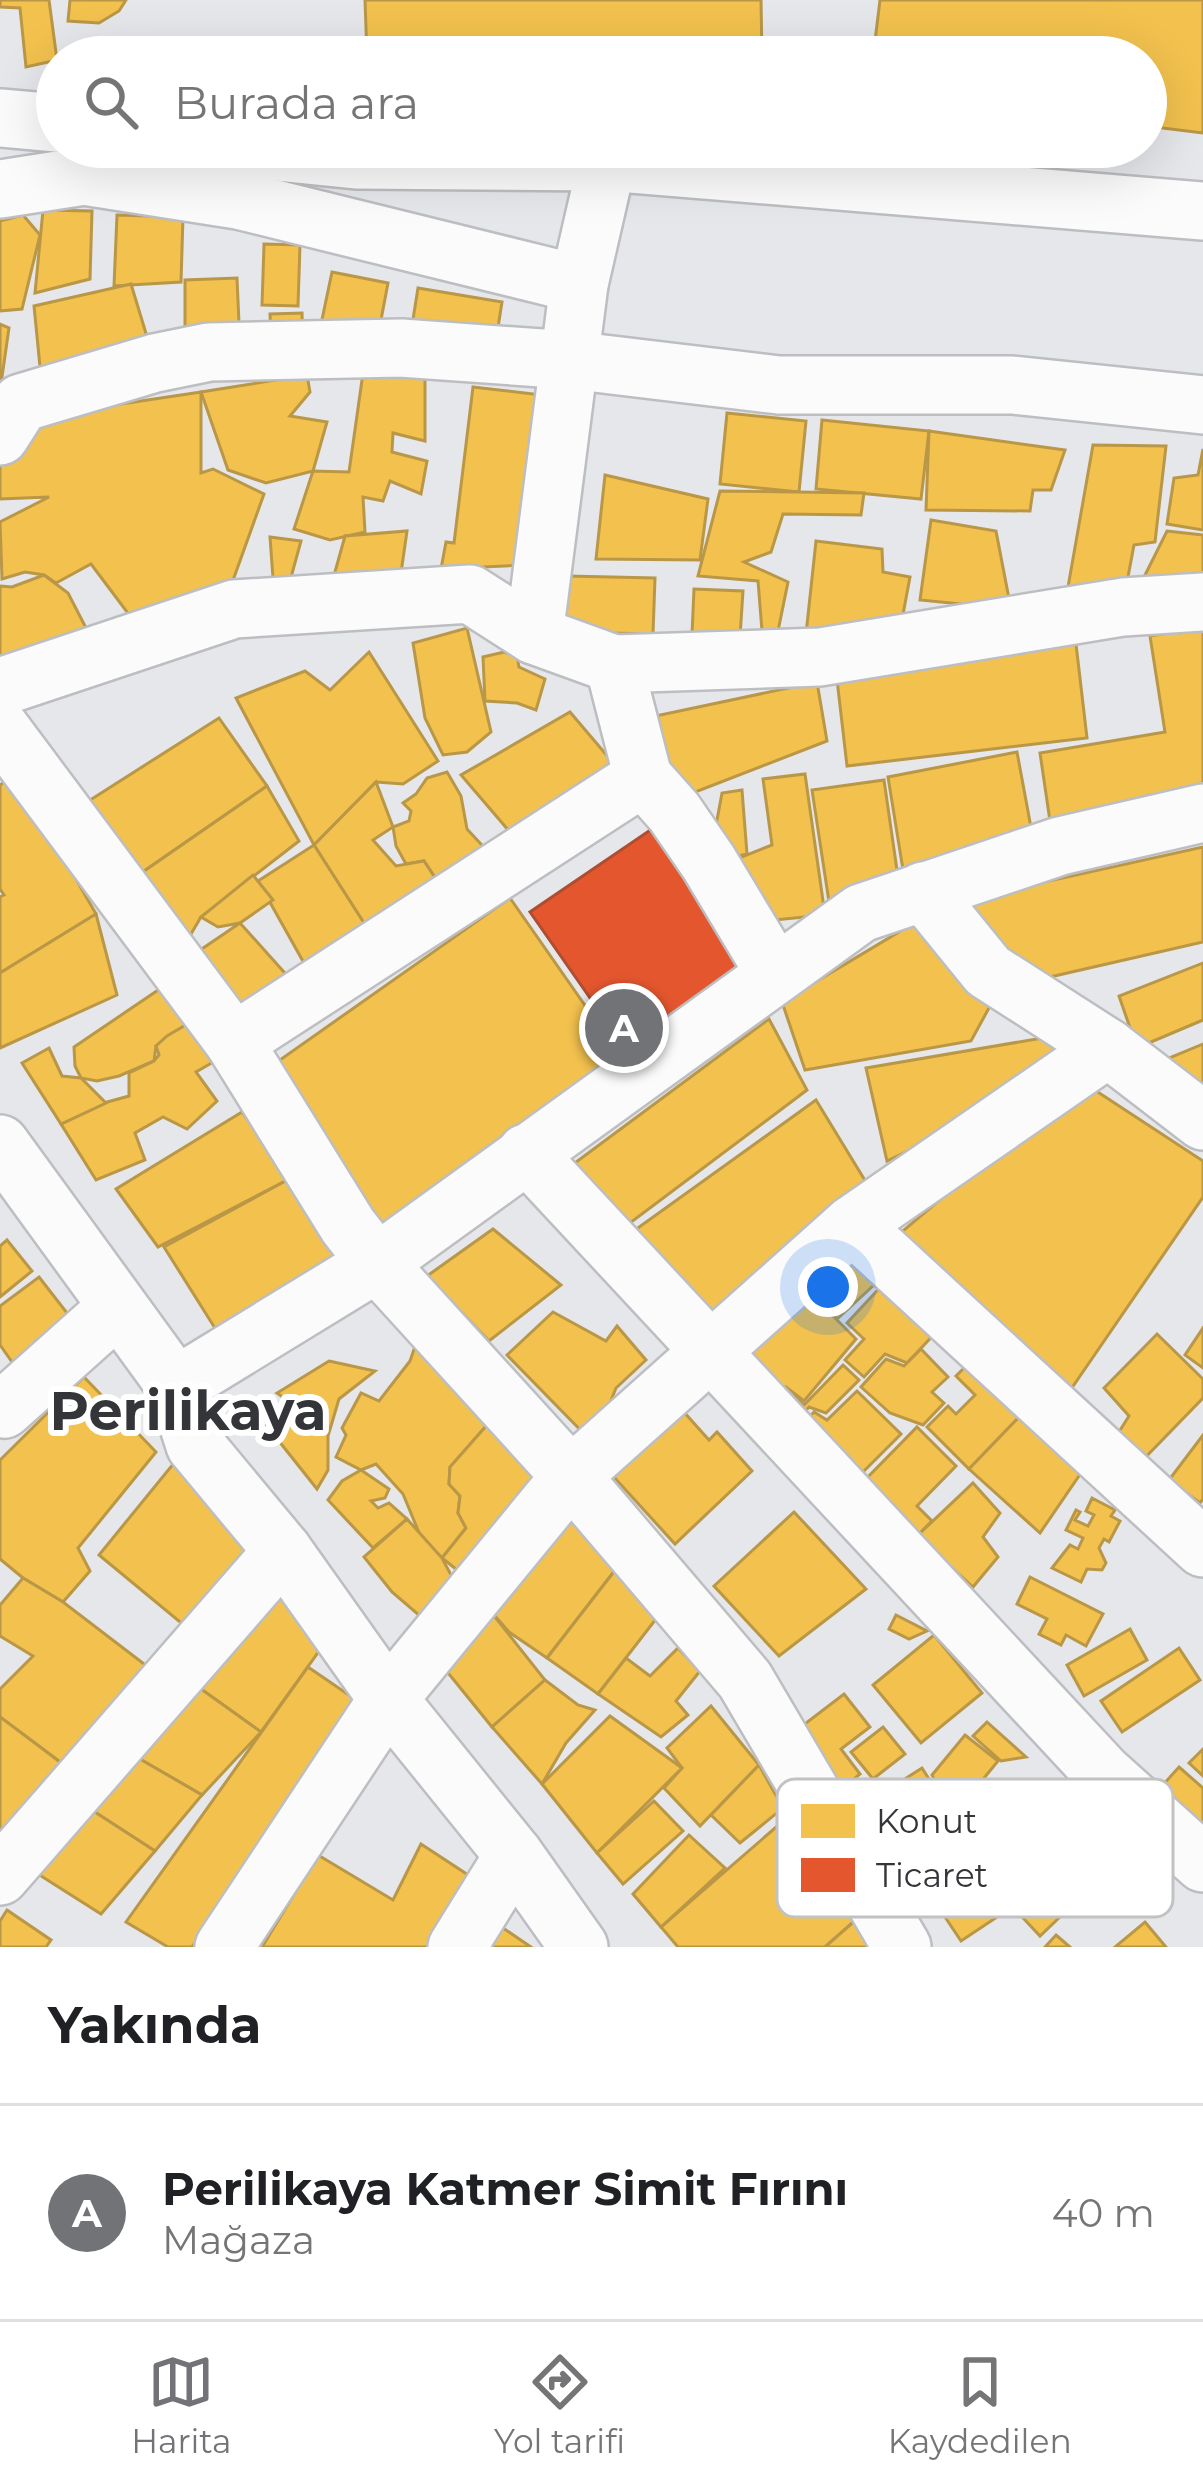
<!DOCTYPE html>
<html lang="tr">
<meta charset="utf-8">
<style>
:root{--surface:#fff;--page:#f6f6f6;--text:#202124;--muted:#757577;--line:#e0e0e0;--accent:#727376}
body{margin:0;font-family:Montserrat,sans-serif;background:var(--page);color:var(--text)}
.you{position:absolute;left:828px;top:1287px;width:42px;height:42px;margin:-30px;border:9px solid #fff;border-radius:50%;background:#1a73e8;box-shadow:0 0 0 18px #1a73e833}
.badge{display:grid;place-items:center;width:78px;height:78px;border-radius:50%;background:var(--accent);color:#fff;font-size:39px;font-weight:700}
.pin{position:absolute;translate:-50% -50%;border:6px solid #fff;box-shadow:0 3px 12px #0006}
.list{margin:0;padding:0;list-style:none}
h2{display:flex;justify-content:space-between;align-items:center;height:156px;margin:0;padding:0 48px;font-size:51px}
h2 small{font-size:39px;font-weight:400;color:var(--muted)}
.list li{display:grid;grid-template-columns:78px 1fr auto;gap:36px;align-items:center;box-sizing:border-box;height:216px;padding:0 48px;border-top:3px solid var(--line)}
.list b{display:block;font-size:45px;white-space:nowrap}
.list p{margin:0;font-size:39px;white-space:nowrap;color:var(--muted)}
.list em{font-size:39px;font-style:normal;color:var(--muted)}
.icon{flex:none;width:66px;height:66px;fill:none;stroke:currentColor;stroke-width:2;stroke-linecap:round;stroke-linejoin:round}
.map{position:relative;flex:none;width:1203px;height:1947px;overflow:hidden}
.search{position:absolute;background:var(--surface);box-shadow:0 12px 48px #0002;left:36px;right:36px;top:36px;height:132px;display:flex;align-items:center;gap:30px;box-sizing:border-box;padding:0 42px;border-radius:66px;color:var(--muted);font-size:45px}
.sheet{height:372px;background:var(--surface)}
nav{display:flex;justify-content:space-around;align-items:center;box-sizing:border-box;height:168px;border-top:3px solid var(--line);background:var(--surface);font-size:33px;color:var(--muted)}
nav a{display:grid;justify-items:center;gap:6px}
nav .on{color:var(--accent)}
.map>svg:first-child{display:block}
.homes{fill:#f2c14e;stroke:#b99747;stroke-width:3}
.shops{fill:#e4572e;stroke:#af4d31;stroke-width:3}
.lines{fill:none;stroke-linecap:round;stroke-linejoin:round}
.minor-casing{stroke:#bdbec1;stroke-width:62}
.minor{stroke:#fbfbfc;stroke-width:57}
.labels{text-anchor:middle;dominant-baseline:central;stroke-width:12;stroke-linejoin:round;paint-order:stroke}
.district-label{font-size:54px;font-weight:bold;fill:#343538;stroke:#fff}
.key{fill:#fff;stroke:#c2c2c3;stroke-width:3}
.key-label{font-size:33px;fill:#343538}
</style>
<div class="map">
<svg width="1203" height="1947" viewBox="0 0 1203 1947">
<rect width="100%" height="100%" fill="#e5e7ea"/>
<g class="homes">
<path d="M 0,0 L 49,0 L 57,60 L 26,67 L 20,8 L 0,7 Z"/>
<path d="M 70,0 L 126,0 L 119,11 L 99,23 L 68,21 Z"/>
<path d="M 365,0 L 761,0 L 762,57 L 367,57 Z"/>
<path d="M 880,0 L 1203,0 L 1203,133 L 1146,126 L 1146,57 L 873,57 Z"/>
<path d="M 43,210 L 92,211 L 90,279 L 35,293 Z"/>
<path d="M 23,215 L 40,235 L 22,309 L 0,311 L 0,221 Z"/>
<path d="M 117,215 L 183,217 L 181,282 L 114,286 Z"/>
<path d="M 264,244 L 300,245 L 298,306 L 262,305 Z"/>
<path d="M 332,272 L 388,283 L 377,341 L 320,329 Z"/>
<path d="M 237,278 L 240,346 L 185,347 L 185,280 Z"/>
<path d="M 131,284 L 155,363 L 41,377 L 34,306 Z"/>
<path d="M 418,288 L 502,302 L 494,353 L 410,338 Z"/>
<path d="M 302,313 L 303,345 L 271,342 L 270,314 Z"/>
<path d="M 0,324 L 9,328 L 0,391 Z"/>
<path d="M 425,371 L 425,441 L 393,433 L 392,452 L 427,461 L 421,494 L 390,481 L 383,501 L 363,497 L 365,532 L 330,540 L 294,529 L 313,471 L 349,472 L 363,373 Z"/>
<path d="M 307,375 L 310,392 L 290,416 L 327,422 L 313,471 L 266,483 L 228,470 L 201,392 Z"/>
<path d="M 473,387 L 542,395 L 523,565 L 441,569 L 446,542 L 454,543 Z"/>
<path d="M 201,392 L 201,473 L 213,469 L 264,494 L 227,597 L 139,628 L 91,564 L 56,583 L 44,575 L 25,572 L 2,579 L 0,522 L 49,497 L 0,499 L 0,456 L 34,417 Z"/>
<path d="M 727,413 L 806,421 L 799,492 L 720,484 Z"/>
<path d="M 822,420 L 929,431 L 921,499 L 816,489 Z"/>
<path d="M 929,431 L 1065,450 L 1051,490 L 1033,490 L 1030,511 L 926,510 Z"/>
<path d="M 1093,445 L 1166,446 L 1155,542 L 1134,545 L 1124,598 L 1065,604 Z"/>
<path d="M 1203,449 L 1203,530 L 1167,524 L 1174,478 L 1198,475 Z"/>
<path d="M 605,475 L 708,499 L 700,560 L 596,559 Z"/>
<path d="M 720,491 L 864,493 L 861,515 L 783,514 L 771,552 L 744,562 L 788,582 L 778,631 L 762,631 L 758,581 L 698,576 Z"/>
<path d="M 931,520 L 996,531 L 1011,609 L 920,600 Z"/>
<path d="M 407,531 L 399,587 L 333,579 L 345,536 Z"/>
<path d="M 1167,531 L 1203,535 L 1203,597 L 1138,589 Z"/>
<path d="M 270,537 L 301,541 L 290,581 L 273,578 Z"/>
<path d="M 816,541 L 882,549 L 883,572 L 910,577 L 901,625 L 806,634 Z"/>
<path d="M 44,575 L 68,593 L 86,628 L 115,634 L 0,658 L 0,586 L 12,587 Z"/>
<path d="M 567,576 L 655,578 L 653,634 L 565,632 Z"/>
<path d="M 694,589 L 743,591 L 740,637 L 692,634 Z"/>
<path d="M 1203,627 L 1203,803 L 1051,828 L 1040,753 L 1165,732 L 1150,636 Z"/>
<path d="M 467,628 L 491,732 L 467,752 L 443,755 L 425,718 L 413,643 Z"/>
<path d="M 1076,644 L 1087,738 L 847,766 L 836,671 Z"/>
<path d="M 369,652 L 438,761 L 403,784 L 376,782 L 314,845 L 236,698 L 305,671 L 330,690 Z"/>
<path d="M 504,652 L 517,656 L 519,667 L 545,679 L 536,710 L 517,703 L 485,701 L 483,657 Z"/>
<path d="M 817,682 L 827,741 L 672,801 L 641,719 Z"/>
<path d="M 570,712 L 615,765 L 515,838 L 461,775 Z"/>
<path d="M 219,718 L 267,786 L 124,885 L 65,816 Z"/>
<path d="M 1017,752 L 1035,849 L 904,876 L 888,777 Z"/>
<path d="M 447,772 L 461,796 L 467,829 L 493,857 L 446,894 L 424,861 L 406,864 L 396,846 L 393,827 L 409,821 L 411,811 L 403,803 L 416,794 L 427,778 Z"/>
<path d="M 16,774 L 96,914 L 0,973 L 0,897 L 4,895 L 0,889 L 0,785 Z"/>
<path d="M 805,774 L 825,915 L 754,922 L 729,862 L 772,845 L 763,779 Z"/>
<path d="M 884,780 L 900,891 L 831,915 L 812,790 Z"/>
<path d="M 376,782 L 393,827 L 373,840 L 396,866 L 424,861 L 451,902 L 376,942 L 314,845 Z"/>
<path d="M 267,786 L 299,841 L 201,917 L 185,944 L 124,885 Z"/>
<path d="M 742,790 L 747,854 L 709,863 L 722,793 Z"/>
<path d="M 314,845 L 380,948 L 318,988 L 258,881 Z"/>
<path d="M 1203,847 L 1203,942 L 1028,982 L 954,902 Z"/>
<path d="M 253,875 L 273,900 L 240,923 L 218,927 L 201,917 Z"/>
<path d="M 510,898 L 628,1067 L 379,1243 L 260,1074 Z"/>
<path d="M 96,914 L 117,995 L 0,1048 L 0,973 Z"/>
<path d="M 919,920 L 996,995 L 971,1041 L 805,1070 L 782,1002 Z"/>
<path d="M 240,923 L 301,991 L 234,1042 L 187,959 Z"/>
<path d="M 1203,963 L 1203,1020 L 1137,1048 L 1119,996 Z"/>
<path d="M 173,980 L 196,1019 L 156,1046 L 154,1061 L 119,1076 L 97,1081 L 81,1078 L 75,1066 L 74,1047 Z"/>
<path d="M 206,1013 L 229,1053 L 196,1072 L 217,1101 L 187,1129 L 163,1117 L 135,1133 L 145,1160 L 96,1180 L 61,1124 L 100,1104 L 129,1096 L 129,1073 L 154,1061 L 159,1055 L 156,1046 L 167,1036 Z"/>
<path d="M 769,1019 L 807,1090 L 614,1235 L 560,1174 Z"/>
<path d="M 1060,1035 L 1034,1090 L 887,1161 L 866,1068 Z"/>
<path d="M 1203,1044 L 1203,1094 L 1169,1058 Z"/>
<path d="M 49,1048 L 62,1076 L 81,1078 L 106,1103 L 61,1124 L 22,1063 Z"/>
<path d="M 1081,1081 L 1203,1161 L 1203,1197 L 1067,1395 L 898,1235 Z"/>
<path d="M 816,1100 L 872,1192 L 709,1321 L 635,1230 Z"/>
<path d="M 242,1112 L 291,1178 L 158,1247 L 116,1189 Z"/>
<path d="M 291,1178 L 359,1274 L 218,1333 L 164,1247 Z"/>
<path d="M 493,1229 L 561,1285 L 489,1341 L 427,1276 Z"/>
<path d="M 7,1240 L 32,1271 L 0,1297 L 0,1246 Z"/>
<path d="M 843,1251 L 874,1285 L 837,1319 L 807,1285 Z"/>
<path d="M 39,1277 L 71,1318 L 17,1369 L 0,1345 L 0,1306 Z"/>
<path d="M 887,1280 L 940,1328 L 907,1363 L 885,1354 L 864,1377 L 845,1360 L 864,1339 L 847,1323 Z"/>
<path d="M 803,1286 L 856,1339 L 804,1401 L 786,1387 L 780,1394 L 738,1355 Z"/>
<path d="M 553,1312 L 606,1341 L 617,1326 L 646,1360 L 616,1388 L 610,1403 L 626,1416 L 595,1445 L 507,1355 Z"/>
<path d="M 1203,1328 L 1203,1368 L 1185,1355 Z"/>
<path d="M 420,1332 L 496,1415 L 450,1467 L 449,1484 L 460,1496 L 458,1513 L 466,1528 L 442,1558 L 420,1535 L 403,1494 L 376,1464 L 361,1470 L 336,1457 L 346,1435 L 342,1428 L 361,1393 L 379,1401 L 410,1361 Z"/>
<path d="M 1157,1334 L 1203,1379 L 1203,1398 L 1137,1466 L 1110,1446 L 1129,1416 L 1104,1388 Z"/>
<path d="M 921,1349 L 948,1377 L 932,1392 L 944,1403 L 923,1425 L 890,1413 L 861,1387 L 886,1359 L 904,1366 Z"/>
<path d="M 329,1361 L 375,1371 L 339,1399 L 328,1436 L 328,1470 L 317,1489 L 255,1411 L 267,1401 L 284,1412 L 291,1403 L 277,1393 Z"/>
<path d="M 969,1363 L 1021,1415 L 969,1469 L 927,1427 L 948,1406 L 956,1414 L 975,1395 L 956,1376 Z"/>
<path d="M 843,1365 L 859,1380 L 826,1413 L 809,1407 L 801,1416 L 786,1402 L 794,1395 L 804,1405 Z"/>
<path d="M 84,1377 L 156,1452 L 78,1548 L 90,1571 L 63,1602 L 23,1578 L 0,1559 L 0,1460 Z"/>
<path d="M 857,1391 L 901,1434 L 862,1473 L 806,1421 L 814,1412 L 827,1420 Z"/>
<path d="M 683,1411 L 709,1440 L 717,1432 L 752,1471 L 675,1544 L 613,1476 Z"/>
<path d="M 1021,1415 L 1083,1470 L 1040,1533 L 969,1469 Z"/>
<path d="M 487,1425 L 538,1475 L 471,1581 L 442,1558 L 466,1528 L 458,1513 L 460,1496 L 449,1484 L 450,1467 Z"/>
<path d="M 917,1427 L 956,1466 L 917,1506 L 932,1521 L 917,1536 L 862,1483 Z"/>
<path d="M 1203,1435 L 1203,1499 L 1200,1503 L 1169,1480 Z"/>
<path d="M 174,1463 L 256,1550 L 186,1627 L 99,1555 Z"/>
<path d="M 361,1470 L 389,1489 L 385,1498 L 371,1501 L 378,1508 L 389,1503 L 407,1519 L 373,1548 L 328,1500 L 342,1481 Z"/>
<path d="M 973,1483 L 1000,1513 L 983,1537 L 998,1557 L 973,1587 L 917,1536 Z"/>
<path d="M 1092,1498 L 1115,1510 L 1111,1516 L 1120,1521 L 1109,1542 L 1104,1539 L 1099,1548 L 1106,1563 L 1102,1570 L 1087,1569 L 1081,1582 L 1052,1568 L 1070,1545 L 1078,1549 L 1083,1538 L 1066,1530 L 1076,1510 L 1080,1512 L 1075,1520 L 1088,1526 L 1094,1515 L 1086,1511 Z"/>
<path d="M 794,1512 L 866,1589 L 779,1656 L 714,1586 Z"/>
<path d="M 569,1513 L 616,1569 L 547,1658 L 509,1632 L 487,1607 Z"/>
<path d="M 407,1519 L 442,1558 L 458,1588 L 428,1623 L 392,1592 L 364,1557 Z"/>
<path d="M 616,1569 L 656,1619 L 598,1694 L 547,1658 Z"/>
<path d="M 1030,1577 L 1103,1614 L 1086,1646 L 1066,1635 L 1061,1645 L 1039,1634 L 1047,1619 L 1017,1604 Z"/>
<path d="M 23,1578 L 63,1602 L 152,1670 L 76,1774 L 0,1717 L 0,1689 L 33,1656 L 0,1636 L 0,1605 Z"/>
<path d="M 282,1588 L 330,1636 L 261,1732 L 194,1684 Z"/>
<path d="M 487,1607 L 545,1680 L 492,1727 L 440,1663 Z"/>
<path d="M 896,1615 L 927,1631 L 909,1639 L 889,1629 Z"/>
<path d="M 1130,1629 L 1147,1660 L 1084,1696 L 1067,1665 Z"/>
<path d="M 934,1635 L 982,1693 L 921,1743 L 873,1685 Z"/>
<path d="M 678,1648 L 700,1671 L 676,1701 L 688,1715 L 661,1737 L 598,1694 L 626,1658 L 650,1676 Z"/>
<path d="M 1179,1648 L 1200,1680 L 1122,1732 L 1101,1701 Z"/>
<path d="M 308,1667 L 368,1708 L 192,1947 L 168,1947 L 126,1922 Z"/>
<path d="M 545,1680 L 578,1705 L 595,1710 L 566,1743 L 542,1784 L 492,1727 Z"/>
<path d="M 194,1684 L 261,1732 L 202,1795 L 133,1755 Z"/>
<path d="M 844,1694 L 870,1727 L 841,1749 L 860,1774 L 834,1795 L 789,1736 Z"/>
<path d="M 711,1706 L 759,1765 L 700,1826 L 664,1788 L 682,1768 L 667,1748 Z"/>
<path d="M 610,1716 L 682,1768 L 597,1853 L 542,1784 Z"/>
<path d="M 0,1717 L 76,1774 L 0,1846 Z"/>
<path d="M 987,1722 L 1026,1757 L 1001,1761 L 973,1736 Z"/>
<path d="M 883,1727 L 905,1754 L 873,1779 L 851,1752 Z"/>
<path d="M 965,1735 L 998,1761 L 980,1783 L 993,1811 L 983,1831 L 953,1816 L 932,1775 Z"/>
<path d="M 1203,1749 L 1203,1776 L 1189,1763 Z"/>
<path d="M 133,1755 L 202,1795 L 155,1851 L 84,1805 Z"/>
<path d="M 759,1765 L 783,1808 L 740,1843 L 711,1815 Z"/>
<path d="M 1179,1767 L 1203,1788 L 1203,1839 L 1153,1796 Z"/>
<path d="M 922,1768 L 941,1798 L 924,1796 L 894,1804 L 878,1796 Z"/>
<path d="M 654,1801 L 683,1831 L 623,1884 L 597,1853 Z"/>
<path d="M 84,1805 L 155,1851 L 101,1914 L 30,1869 Z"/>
<path d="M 782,1822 L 858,1918 L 825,1947 L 678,1947 L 661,1927 Z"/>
<path d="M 689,1835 L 725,1868 L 661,1927 L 633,1894 Z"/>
<path d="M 421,1844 L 488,1888 L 449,1947 L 262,1947 L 318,1855 L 393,1900 Z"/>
<path d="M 1070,1849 L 1090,1869 L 1052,1905 L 1062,1915 L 1040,1936 L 1011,1905 Z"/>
<path d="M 944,1871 L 956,1889 L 975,1876 L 1000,1915 L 961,1941 L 923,1884 Z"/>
<path d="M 7,1910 L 51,1940 L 46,1947 L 0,1947 L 0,1921 Z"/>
<path d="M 858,1918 L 882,1947 L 825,1947 Z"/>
<path d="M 1145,1922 L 1166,1947 L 1115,1947 Z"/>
<path d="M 503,1928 L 531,1947 L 490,1947 Z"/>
<path d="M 1056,1935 L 1070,1947 L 1045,1947 Z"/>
</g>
<path class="shops" d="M 665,820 L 760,969 L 632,1058 L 530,912 Z"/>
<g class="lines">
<g class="minor-casing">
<g id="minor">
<path d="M 0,118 L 57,123"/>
<path d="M 228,147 L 356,160 L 607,162 L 1203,211"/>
<path d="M 0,189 L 84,176 L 238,200 L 579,284"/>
<path d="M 0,436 L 21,403 L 155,363 L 209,352 L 401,348 L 570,360 L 779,385 L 1012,385 L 1203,405"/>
<path d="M 534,635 L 579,284 L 607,162"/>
<path d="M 614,664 L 643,777 L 674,812 L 709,863 L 775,973"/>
<path d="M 0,687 L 234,609 L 470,594 L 534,635 L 614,664 L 820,657 L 1123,607 L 1203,602"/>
<path d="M 0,728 L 234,1042 L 348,1226 L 377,1263 L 571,1476 L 745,1680 L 902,1947"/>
<path d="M 923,891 L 988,971 L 1108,1048"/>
<path d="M 234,1042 L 643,777"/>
<path d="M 0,1144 L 176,1386 L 195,1445 L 283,1551 L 388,1699 L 514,1855 L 579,1947"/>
<path d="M 526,1153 L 1103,1773 L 1203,1863"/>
<path d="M 852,1225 L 1203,1548"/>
<path d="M 176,1386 L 377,1263 L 861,913 L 1060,846 L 1203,813"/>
<path d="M 0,1408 L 4,1409 L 118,1307"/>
<path d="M 0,1876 L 283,1551"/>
<path d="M 224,1947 L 388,1699 L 571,1476 L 852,1225 L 1108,1048 L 1203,1121"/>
<path d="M 457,1947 L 514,1855"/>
</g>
</g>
<use href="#minor" class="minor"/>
</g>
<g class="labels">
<g class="district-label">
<text x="188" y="1411">Perilikaya</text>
</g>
</g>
<rect x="777" y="1779" width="396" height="138" rx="18" class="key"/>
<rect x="801" y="1804" width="54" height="34" fill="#f2c14e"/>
<rect x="801" y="1858" width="54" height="34" fill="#e4572e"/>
<g class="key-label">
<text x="876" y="1833">Konut</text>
<text x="876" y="1887">Ticaret</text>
</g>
</svg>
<div class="you"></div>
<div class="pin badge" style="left:624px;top:1028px">A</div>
<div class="search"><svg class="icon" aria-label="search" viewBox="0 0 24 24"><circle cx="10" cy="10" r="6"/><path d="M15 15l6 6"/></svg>Burada ara</div>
</div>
<section class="sheet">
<h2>Yakında<small></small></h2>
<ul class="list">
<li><span class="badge">A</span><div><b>Perilikaya Katmer Simit Fırını</b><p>Mağaza</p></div><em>40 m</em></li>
</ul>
</section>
<nav>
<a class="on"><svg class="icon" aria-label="map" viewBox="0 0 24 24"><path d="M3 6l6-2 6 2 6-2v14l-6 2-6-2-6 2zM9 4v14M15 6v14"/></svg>Harita</a>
<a><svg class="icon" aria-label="directions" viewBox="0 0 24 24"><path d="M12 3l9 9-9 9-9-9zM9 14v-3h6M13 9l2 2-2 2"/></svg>Yol tarifi</a>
<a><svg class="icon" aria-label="saved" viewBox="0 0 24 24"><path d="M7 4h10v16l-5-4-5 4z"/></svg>Kaydedilen</a>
</nav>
